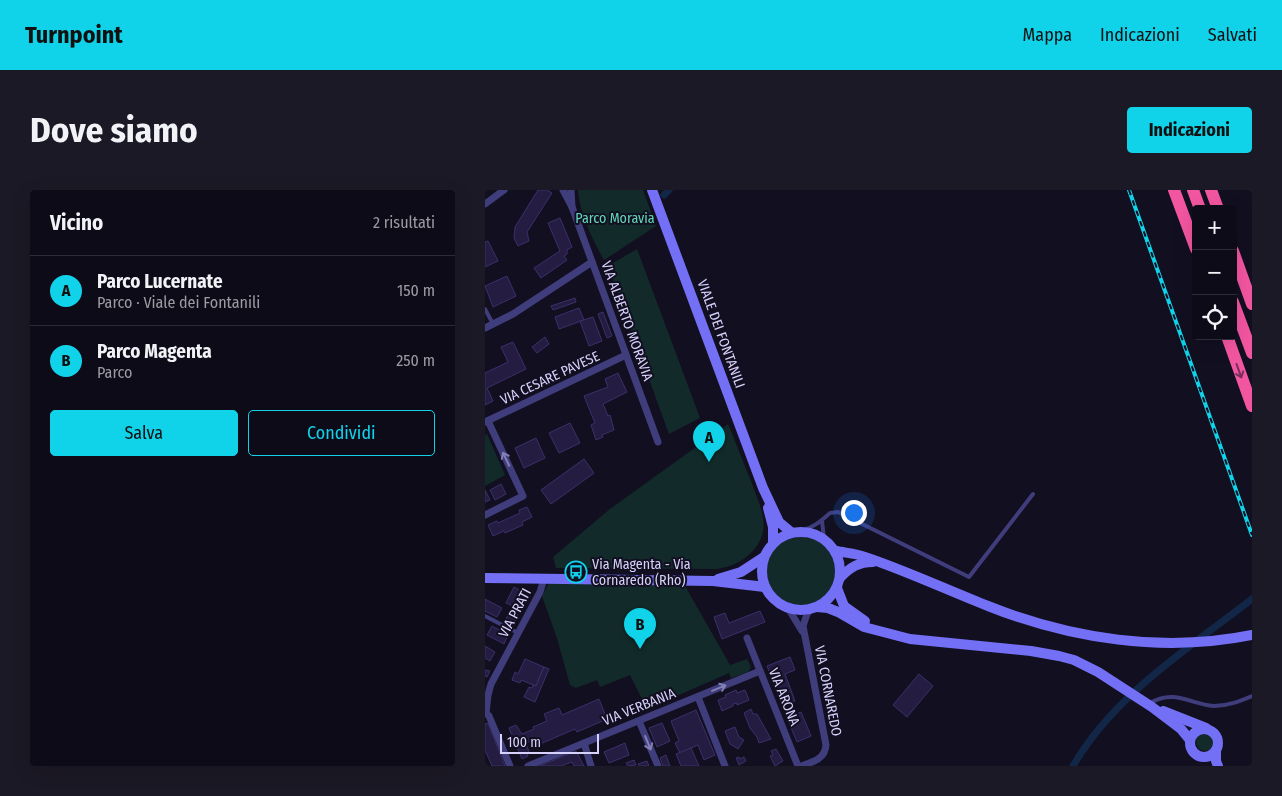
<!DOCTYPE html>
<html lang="it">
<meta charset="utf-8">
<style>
:root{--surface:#0e0b19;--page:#1c1926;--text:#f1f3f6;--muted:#9b9ba2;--line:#2e2b38;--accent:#10d3ea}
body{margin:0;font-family:"Fira Sans Condensed",sans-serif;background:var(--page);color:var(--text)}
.controls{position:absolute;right:15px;top:15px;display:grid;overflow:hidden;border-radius:5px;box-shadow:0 5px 20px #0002}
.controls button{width:45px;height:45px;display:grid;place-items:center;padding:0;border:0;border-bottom:1px solid var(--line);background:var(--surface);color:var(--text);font:25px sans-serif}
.scale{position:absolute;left:15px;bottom:12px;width:99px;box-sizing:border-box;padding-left:5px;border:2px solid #d7d2fc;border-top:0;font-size:14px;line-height:18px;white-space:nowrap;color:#d7d2fc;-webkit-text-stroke:4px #120f21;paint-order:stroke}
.you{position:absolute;left:368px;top:322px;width:18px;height:18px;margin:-12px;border:4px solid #fff;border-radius:50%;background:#1a73e8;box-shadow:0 0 0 8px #1a73e833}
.badge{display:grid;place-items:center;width:32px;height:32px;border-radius:50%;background:var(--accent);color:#111;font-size:16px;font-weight:700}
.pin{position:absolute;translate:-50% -41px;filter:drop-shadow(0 1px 2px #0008)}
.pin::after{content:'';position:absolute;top:26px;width:18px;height:15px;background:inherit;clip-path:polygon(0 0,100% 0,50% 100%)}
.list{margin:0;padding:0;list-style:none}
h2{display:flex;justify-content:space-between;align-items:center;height:65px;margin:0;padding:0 20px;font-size:21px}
h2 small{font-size:16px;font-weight:400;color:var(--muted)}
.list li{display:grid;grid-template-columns:32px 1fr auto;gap:15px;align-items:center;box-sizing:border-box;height:70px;padding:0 20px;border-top:1px solid var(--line)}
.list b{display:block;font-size:19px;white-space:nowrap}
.list p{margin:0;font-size:16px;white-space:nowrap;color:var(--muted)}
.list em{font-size:16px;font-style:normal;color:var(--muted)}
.actions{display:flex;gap:10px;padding:15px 20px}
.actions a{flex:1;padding:11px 0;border:1px solid var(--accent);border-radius:5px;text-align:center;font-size:18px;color:var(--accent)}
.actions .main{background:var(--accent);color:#111}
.icon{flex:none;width:28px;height:28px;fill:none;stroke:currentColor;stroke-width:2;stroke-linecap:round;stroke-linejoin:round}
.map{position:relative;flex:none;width:767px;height:576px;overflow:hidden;border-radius:5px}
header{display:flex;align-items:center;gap:30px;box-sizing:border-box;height:70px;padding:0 25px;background:var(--accent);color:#111}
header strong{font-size:24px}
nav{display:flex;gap:28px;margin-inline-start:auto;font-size:18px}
.intro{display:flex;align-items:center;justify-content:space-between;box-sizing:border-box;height:120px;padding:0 30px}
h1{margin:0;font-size:35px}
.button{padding:12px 22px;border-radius:5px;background:var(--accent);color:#111;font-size:18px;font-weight:700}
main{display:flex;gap:30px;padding:0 30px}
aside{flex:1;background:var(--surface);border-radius:5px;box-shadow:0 5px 20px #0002}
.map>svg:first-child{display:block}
.green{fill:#122b2a}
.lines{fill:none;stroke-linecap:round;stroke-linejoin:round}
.canal{stroke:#122747;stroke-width:7}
.building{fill:#241c41;stroke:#3c306b}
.lane{stroke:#403d7d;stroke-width:4}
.street{stroke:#403d7d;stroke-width:7}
.secondary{stroke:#7470f5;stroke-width:10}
.highway{stroke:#f356a1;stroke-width:12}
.rail-casing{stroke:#10d3ea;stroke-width:4}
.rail{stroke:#120f21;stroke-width:2;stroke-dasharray:5.5;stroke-linecap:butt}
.oneway{stroke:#772f5b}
.oneway2{stroke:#8480b6}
.labels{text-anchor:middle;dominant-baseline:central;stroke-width:4;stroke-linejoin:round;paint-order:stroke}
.park-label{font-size:14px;fill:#63d7ba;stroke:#120f21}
.street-label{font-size:14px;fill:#d7d2fc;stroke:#120f21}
.poi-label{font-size:14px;fill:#d7d2fc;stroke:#120f21;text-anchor:start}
</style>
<header>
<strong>Turnpoint</strong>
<nav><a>Mappa</a><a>Indicazioni</a><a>Salvati</a></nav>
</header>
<div class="intro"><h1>Dove siamo</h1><a class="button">Indicazioni</a></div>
<main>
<aside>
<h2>Vicino<small>2 risultati</small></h2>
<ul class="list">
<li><span class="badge">A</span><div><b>Parco Lucernate</b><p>Parco · Viale dei Fontanili</p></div><em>150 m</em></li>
<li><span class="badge">B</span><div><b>Parco Magenta</b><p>Parco</p></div><em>250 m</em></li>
</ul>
<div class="actions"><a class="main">Salva</a><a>Condividi</a></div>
</aside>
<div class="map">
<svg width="767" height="576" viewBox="0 0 767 576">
<rect width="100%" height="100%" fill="#120f21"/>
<g class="green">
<path d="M 93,0 L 158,0 L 171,36 L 119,70 C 108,51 94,22 93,0 Z"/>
<path d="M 152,59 L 215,228 L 184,244 L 123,76 Z"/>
<path d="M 243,234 C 251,253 258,272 266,291 C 270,303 276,315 278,328 C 283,355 257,376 232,379 L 71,378 L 68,367 L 125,319 Z"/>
<path d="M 2,244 L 20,285 L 0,296 L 0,245 Z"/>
<circle cx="316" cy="381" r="34"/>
<path d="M 64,393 L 200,396 L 245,475 L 262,469 L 266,477 L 263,482 L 246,488 L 244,483 L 162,519 L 145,485 L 115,497 L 112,490 L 91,498 L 85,495 L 72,448 L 57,406 Z"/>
<circle cx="720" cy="552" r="9"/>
</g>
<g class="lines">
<g class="canal">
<path d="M 179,5 L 184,0"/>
<path d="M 588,576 C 629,505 704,458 767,409"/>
</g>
</g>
<g class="building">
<path d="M 53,0 L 62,0 L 67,3 L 42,42 L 44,51 L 33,56 L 29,48 L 30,37 Z"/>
<path d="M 75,28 L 87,57 L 82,60 L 82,64 L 79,66 L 82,70 L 56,88 L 49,78 L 75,61 L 63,33 Z"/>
<path d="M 3,51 L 13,71 L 0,77 L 0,52 Z"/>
<path d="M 22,86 L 31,106 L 8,117 L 0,96 Z"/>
<path d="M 90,108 L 91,112 L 68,120 L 66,116 Z"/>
<path d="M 94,118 L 99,130 L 74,139 L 70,127 Z"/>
<path d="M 118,122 L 127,146 L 122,148 L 113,124 Z"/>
<path d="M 108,127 L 117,151 L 104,156 L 95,131 Z"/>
<path d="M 60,147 L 64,154 L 52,163 L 47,157 Z"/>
<path d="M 28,152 L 41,179 L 2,198 L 8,211 L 0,215 L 0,183 L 23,172 L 16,157 Z"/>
<path d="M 133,183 L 142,202 L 118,214 L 123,226 L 125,225 L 129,240 L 117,245 L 118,247 L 111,250 L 106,235 L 110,233 L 99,206 L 123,197 L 120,189 Z"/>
<path d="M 85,233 L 95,253 L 74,263 L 64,243 Z"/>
<path d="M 51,248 L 60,268 L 39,278 L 30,258 Z"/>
<path d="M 99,269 L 109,283 L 66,314 L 56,300 Z"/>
<path d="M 16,294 L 21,304 L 10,310 L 5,300 Z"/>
<path d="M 0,300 L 5,310 L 0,312 Z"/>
<path d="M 42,317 L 47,327 L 37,332 L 38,335 L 20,343 L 19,341 L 8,346 L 3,335 L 12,331 L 13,333 L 35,323 L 34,320 Z"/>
<path d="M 29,397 L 39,403 L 32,418 L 21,413 Z"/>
<path d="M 0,409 L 17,418 L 12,427 L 0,421 Z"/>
<path d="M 25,421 L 33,425 L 28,435 L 20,431 Z"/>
<path d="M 275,421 L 280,432 L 237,449 L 229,427 L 240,423 L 244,433 Z"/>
<path d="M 7,436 L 23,445 L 19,454 L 2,445 Z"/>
<path d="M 0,456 L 10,462 L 5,471 L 0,468 Z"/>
<path d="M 305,467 L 310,480 L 300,484 L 310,511 L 298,516 L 282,476 Z"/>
<path d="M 40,469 L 59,477 L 51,496 L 36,490 L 35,493 L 27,490 L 30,482 L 33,484 Z"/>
<path d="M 59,477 L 64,479 L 50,512 L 39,507 L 44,497 L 47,498 L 48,495 L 51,496 Z"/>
<path d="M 0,480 L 5,481 L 2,487 L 0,486 Z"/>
<path d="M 434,484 L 448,496 L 422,527 L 408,515 Z"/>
<path d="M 251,500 L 252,503 L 260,500 L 264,510 L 252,515 L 252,513 L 248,514 L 248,516 L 237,521 L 233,510 L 241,507 L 240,505 Z"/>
<path d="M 114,509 L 122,529 L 92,542 L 90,539 L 55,554 L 53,548 L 41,553 L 44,562 L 42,563 L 43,566 L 37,569 L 24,538 L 31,535 L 37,544 L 49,539 L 48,537 L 62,531 L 59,524 L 74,518 L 77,525 Z"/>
<path d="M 266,519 L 268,524 L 272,524 L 286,549 L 274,553 L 272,547 L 265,538 L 259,523 Z"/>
<path d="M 211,520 L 230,565 L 219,570 L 213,555 L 195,563 L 190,553 L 194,551 L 186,531 Z"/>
<path d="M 316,522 L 326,546 L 312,552 L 302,528 Z"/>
<path d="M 3,533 L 20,576 L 7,576 L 0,560 L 0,534 Z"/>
<path d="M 177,533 L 185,551 L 172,557 L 164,538 Z"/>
<path d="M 250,537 L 254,547 L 259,550 L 253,559 L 245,554 L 240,541 Z"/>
<path d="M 140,553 L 144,565 L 124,573 L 119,562 Z"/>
<path d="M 206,558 L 214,576 L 196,576 L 191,564 Z"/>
<path d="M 291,559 L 298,571 L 290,576 L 285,566 L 288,565 L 286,561 Z"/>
<path d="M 91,561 L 99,576 L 89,576 L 87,572 L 76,576 L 54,576 Z"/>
<path d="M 181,565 L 185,576 L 178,576 L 175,568 Z"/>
<path d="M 254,567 L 255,569 L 259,567 L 261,571 L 254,575 L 251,568 Z"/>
<path d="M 149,570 L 151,575 L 143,576 L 141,573 Z"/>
<path d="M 162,571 L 164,576 L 154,576 L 153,574 Z"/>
</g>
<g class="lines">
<g class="lane">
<path d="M 0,119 L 8,134"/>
<path d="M 337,331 L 339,349"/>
<path d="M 316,341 C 329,337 335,332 345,323 L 353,322 L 484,387 L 548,304"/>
<path d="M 0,426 L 33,443"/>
<path d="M 665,513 C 690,499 705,514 729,516 C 743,516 755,511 767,506"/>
</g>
<g class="street">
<path d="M 78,0 L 87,17 L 173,252"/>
<path d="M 86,0 L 87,17"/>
<path d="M 0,14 L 19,0"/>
<path d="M 0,138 L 28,124 L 107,72"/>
<path d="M 0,232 L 141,165"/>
<path d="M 0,325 L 38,306 L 3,231"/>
<path d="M 303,418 L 317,441"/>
<path d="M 262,448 L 313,576"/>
<path d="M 213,507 L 240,576"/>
<path d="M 0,522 L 4,526 L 25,576"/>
<path d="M 1,523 L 3,505 L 6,494 L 55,402 L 59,389"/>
<path d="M 154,531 L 173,576"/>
<path d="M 99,553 L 106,576"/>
<path d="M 43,576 L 275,481"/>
<path d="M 316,576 C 328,572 340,569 341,555 L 318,436 L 322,424 L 326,419"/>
</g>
<g class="secondary">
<path d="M 167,0 L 278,298 L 294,332 L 306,342"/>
<path d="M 283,318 L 288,337 L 288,353"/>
<circle cx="316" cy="381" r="39"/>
<path d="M 351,361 C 360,363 371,363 380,367 C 422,381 462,400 503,416 C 586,449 679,463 767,445"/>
<path d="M 0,388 L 228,391 L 280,397"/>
<path d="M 355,388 C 365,377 374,372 388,372"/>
<path d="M 233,389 L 256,382 L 279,367"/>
<path d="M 352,398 L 359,416 L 380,431"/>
<path d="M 332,417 L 343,418 L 353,422 L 379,437 L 425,449 L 546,461 L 574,466 L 589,470 L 613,482 L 667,517 L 696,539 L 705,550"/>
<path d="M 678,521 L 721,538"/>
<circle cx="719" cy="553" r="14"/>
<path d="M 731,562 L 731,571 L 733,576"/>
</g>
<g class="highway">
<path d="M 689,0 L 711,59"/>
<path d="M 708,0 L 715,19"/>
<path d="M 726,0 L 733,19"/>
<path d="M 748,61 L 767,114"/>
<path d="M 748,112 L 767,163"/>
<path d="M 742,146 L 767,216"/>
</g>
<g class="rail-casing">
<path id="rail" d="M 644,0 L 767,345"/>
</g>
<use href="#rail" class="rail"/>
</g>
<defs><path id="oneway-shaft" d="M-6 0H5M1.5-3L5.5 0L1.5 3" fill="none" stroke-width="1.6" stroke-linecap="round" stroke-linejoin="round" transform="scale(1.25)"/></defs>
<use class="oneway" href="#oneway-shaft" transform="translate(754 181) rotate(70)"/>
<g class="oneway2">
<use href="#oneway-shaft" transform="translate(21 269) rotate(-115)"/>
<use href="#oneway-shaft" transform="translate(234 498) rotate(-22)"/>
<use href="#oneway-shaft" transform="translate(163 553) rotate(68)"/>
</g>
<defs>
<g id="bus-ring" transform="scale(1.125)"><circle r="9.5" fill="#120f21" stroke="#10d3ea" stroke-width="1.5"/><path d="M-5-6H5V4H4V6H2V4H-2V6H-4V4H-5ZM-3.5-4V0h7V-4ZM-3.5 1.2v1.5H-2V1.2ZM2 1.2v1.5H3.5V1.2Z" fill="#10d3ea"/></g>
</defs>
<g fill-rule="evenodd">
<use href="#bus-ring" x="91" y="382"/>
</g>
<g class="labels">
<g class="park-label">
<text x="130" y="28">Parco Moravia</text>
</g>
<g class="street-label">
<text transform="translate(142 131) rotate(70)">VIA ALBERTO MORAVIA</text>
<text transform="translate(236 144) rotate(70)">VIALE DEI FONTANILI</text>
<text transform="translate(65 188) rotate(-25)">VIA CESARE PAVESE</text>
<text transform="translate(30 423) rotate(-62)">VIA PRATI</text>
<text transform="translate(343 501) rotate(79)">VIA CORNAREDO</text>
<text transform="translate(299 507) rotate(68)">VIA ARONA</text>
<text transform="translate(154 517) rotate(-22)">VIA VERBANIA</text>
</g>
<g class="poi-label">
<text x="107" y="374">Via Magenta - Via<tspan x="107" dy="16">Cornaredo (Rho)</tspan></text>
</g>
</g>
</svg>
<div class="controls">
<button>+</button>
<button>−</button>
<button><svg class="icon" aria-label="locate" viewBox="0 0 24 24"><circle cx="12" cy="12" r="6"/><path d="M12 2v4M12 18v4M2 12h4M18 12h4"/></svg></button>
</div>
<div class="scale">100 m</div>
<div class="you"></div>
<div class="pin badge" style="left:224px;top:272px">A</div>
<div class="pin badge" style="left:155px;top:459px">B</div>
</div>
</main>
